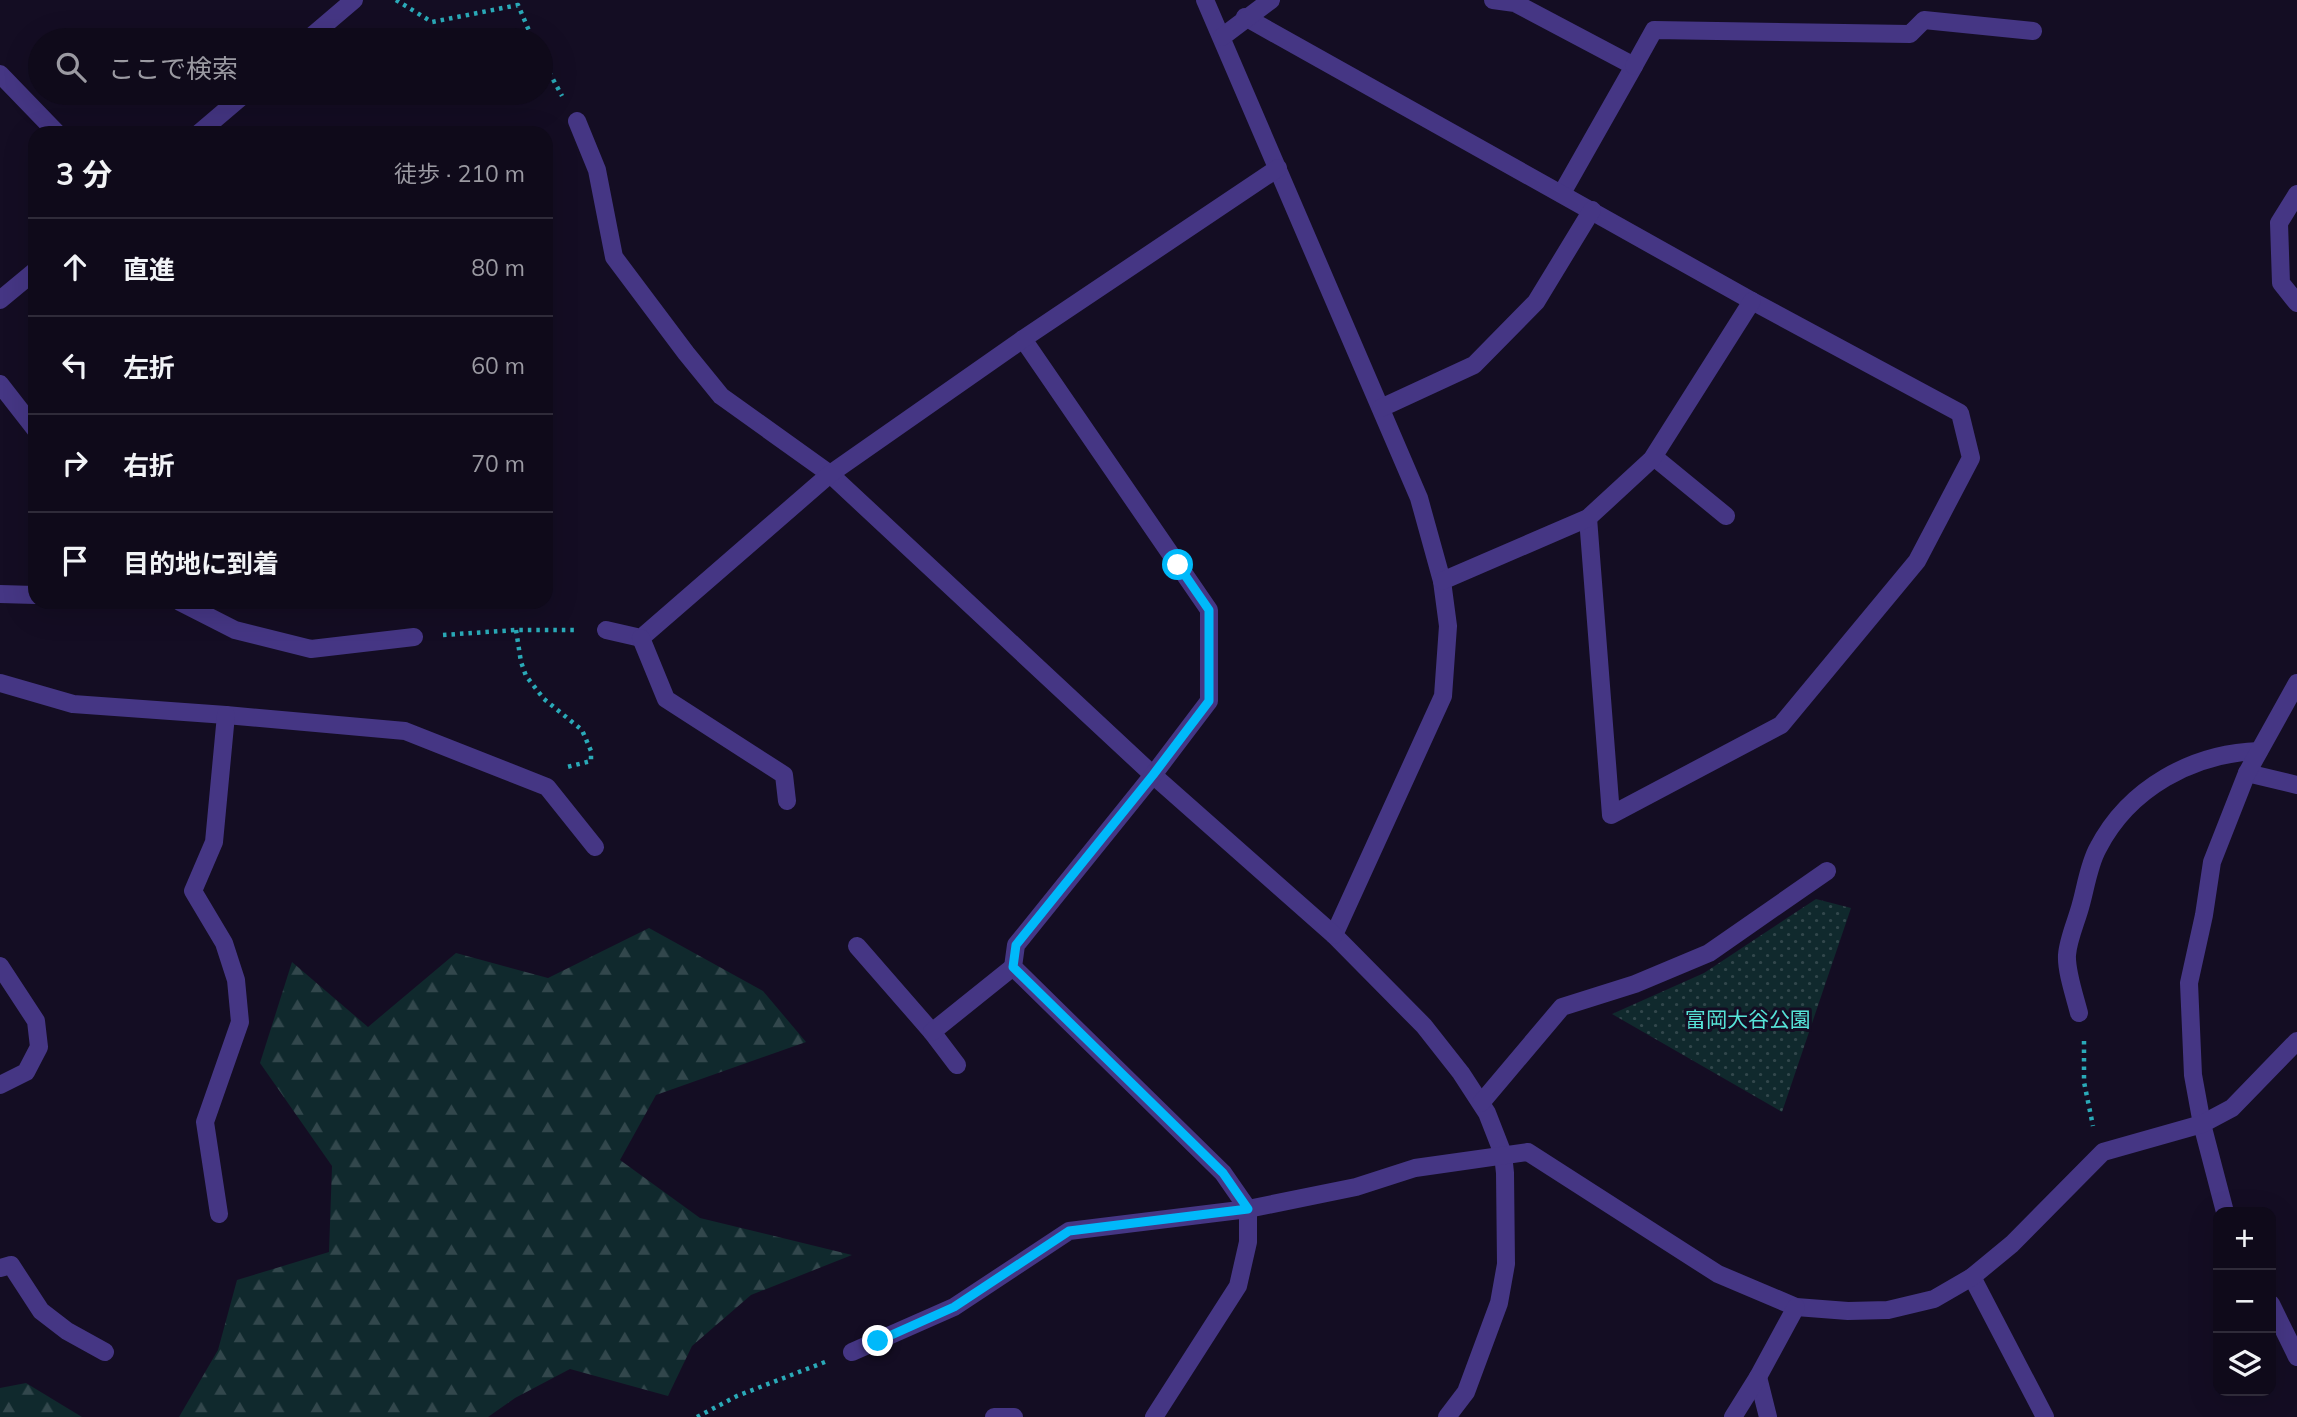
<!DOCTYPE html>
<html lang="ja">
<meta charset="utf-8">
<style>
:root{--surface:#0f0a1a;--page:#181323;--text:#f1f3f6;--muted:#9b9aa2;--line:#2f2b39}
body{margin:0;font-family:Mulish,"Noto Sans JP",sans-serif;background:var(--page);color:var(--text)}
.controls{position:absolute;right:21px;bottom:21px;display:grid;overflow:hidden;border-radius:14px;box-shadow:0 7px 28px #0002}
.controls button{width:63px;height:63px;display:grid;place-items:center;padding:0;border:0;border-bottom:2px solid var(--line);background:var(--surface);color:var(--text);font:35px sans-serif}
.stop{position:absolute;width:21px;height:21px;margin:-16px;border:5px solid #00b9fa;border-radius:50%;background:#fff}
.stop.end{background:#00b9fa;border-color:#fff;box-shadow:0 2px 7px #0008}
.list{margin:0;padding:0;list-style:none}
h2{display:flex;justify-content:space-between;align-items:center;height:91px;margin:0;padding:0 28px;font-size:30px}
h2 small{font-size:23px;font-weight:400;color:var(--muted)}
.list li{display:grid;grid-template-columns:46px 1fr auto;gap:21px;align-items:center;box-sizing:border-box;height:98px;padding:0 28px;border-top:2px solid var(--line)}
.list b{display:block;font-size:26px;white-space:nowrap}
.list em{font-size:23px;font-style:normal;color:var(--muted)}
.icon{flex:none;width:38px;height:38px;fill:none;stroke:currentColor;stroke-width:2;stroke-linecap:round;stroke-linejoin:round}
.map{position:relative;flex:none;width:2297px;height:1417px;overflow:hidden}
.search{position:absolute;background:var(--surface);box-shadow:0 7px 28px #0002;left:28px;top:28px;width:525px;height:77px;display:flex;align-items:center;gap:18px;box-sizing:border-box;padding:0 24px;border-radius:38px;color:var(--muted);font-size:26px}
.panel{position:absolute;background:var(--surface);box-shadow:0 7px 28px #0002;left:28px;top:126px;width:525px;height:483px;border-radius:21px}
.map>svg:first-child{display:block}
.forest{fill:url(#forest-firs)}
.park{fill:url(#park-dots)}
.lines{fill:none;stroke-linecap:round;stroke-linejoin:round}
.path{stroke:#2aaab8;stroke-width:4.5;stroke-dasharray:3.5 5;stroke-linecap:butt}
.minor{stroke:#453684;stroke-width:18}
.route{stroke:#00b9fa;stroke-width:9}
.labels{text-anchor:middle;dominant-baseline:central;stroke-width:6;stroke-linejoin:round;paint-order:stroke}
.park-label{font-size:21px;fill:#56e3d7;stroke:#140d23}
</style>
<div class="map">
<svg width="2297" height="1417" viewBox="0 0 2297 1417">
<defs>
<pattern id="forest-firs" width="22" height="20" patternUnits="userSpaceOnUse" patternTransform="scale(1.75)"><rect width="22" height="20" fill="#10292d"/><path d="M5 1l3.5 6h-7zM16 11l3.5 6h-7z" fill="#32474c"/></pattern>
<pattern id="park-dots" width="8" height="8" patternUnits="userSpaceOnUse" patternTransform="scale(1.75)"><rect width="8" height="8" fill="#10292d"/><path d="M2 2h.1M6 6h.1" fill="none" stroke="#32474c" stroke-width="1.8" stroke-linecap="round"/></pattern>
</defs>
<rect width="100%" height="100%" fill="#140d23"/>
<g class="forest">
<path d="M 649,928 L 763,991 L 806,1042 L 656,1095 L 620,1160 L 700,1218 L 852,1255 L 751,1295 L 692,1346 L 668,1396 L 570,1369 L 515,1398 L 488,1417 L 179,1417 L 218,1350 L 237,1280 L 329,1252 L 332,1166 L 260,1063 L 292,962 L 368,1027 L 456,953 L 548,978 Z"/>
<path d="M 26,1383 L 82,1417 L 0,1417 L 0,1388 Z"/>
</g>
<path class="park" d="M 1816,899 L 1851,908 L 1782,1112 L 1612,1014 L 1704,973 Z"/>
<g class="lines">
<g class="path">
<path d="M 396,0 L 432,22 L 518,5 L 533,40"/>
<path d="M 541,57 L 562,96"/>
<path d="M 516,630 L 521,662 L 526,676 L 544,699 L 582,730 L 591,751 L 591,761 L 567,767"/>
<path d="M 443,635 L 516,630 L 578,630"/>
<path d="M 2084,1041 L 2084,1082 L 2093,1126"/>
<path d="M 697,1417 L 737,1396 L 825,1362"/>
</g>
<g class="minor">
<path d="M 1205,0 L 1419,498 L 1442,581 L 1448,626 L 1443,696 L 1334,935 L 1424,1026 L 1461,1073 L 1487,1113 L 1503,1154 L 1505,1173 L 1506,1264 L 1499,1303 L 1466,1392 L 1447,1417"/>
<path d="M 1493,0 L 1515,3 L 1634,66 L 1562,193"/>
<path d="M 1245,17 L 1752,301 L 1960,413 L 1971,458 L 1917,561 L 1781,725 L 1611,815 L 1588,518"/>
<path d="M 1222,37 L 1271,0"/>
<path d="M 307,40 L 354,0"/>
<path d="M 1634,66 L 1654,30 L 1910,34 L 1924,20 L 2033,31"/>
<path d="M 0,74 L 57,133"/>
<path d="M 577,121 L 597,170 L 614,257 L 686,353 L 721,396 L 830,474 L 1153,775 L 1334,935"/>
<path d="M 199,133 L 246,93"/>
<path d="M 2297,194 L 2279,223 L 2281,283 L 2297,303"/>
<path d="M 0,300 L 35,271"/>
<path d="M 1023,339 L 1209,610 L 1209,701 L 1153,775 L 1016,945 L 1013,967 L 1223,1173 L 1248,1209 L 1248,1242 L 1238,1286 L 1154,1417"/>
<path d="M 0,384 L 35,429"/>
<path d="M 1381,408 L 1474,365 L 1536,302 L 1592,210"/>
<path d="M 1654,457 L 1726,516"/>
<path d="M 1442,581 L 1588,518 L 1652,459 L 1752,301"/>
<path d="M 0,594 L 35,595"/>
<path d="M 180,602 L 235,630 L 311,649 L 414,637"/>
<path d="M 606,630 L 641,638 L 830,474 L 1023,339 L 1278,168"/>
<path d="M 641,638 L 666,699 L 784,775 L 787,801"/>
<path d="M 0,683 L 73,704 L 226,715 L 405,731 L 547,787 L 595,847"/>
<path d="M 2247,773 L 2297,785"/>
<path d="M 857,946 L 932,1032 L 957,1065"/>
<path d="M 0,966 L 36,1021 L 39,1047 L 26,1072 L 0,1085"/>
<path d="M 2079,1013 C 2075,997 2066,971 2067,955 C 2068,939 2077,920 2081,904 C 2086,886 2089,864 2098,848 C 2129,788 2193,753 2259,751"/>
<path d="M 932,1032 L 1013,967"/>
<path d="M 1481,1103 L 1562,1007 L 1635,984 L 1709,953 L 1827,871"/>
<path d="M 2225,1212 L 2202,1124 L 2193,1075 L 2189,983 L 2204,915 L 2212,862 L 2247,773 L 2297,683"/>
<path d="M 219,1214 L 205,1122 L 240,1022 L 236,980 L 224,943 L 193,891 L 214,842 L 226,715"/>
<path d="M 0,1268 L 11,1265 L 41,1311 L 67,1331 L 105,1352"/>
<path d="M 1972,1277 L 2045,1417"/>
<path d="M 2271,1304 L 2297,1357"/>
<path d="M 852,1352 L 954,1307 L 1069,1231 L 1248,1209 L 1356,1187 L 1415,1168 L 1528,1152 L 1718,1274 L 1796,1307 L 1848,1311 L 1888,1310 L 1934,1299 L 1972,1277 L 2012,1244 L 2103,1152 L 2202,1124 L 2232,1108 L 2297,1041"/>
<path d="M 1758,1377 L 1768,1417"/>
<path d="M 994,1417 L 1014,1417"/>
<path d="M 1733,1417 L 1758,1377 L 1796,1307"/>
</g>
</g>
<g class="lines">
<path class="route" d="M 878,1341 L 954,1307 L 1069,1231 L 1248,1209 L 1223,1173 L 1013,967 L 1016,945 L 1153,775 L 1209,701 L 1209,610 L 1178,565"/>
</g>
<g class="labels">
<g class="park-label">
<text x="1748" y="1019">富岡大谷公園</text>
</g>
</g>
</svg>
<div class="controls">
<button>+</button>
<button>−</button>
<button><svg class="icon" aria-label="layers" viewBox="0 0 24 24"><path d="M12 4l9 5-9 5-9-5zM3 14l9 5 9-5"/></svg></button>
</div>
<div class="stop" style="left:1178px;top:565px"></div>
<div class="stop end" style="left:878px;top:1341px"></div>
<div class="search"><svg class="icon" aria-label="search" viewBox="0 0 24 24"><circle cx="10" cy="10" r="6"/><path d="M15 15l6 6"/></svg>ここで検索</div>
<section class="panel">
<h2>3 分<small>徒歩 · 210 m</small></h2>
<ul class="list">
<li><svg class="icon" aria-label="ahead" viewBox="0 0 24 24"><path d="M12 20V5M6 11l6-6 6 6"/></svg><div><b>直進</b></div><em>80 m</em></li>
<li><svg class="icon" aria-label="left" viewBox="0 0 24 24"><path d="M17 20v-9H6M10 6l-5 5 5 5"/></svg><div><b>左折</b></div><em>60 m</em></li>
<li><svg class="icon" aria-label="right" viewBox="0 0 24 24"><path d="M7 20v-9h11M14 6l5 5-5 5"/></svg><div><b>右折</b></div><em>70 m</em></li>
<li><svg class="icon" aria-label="arrive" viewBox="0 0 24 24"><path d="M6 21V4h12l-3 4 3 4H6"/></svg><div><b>目的地に到着</b></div></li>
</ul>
</section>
</div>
